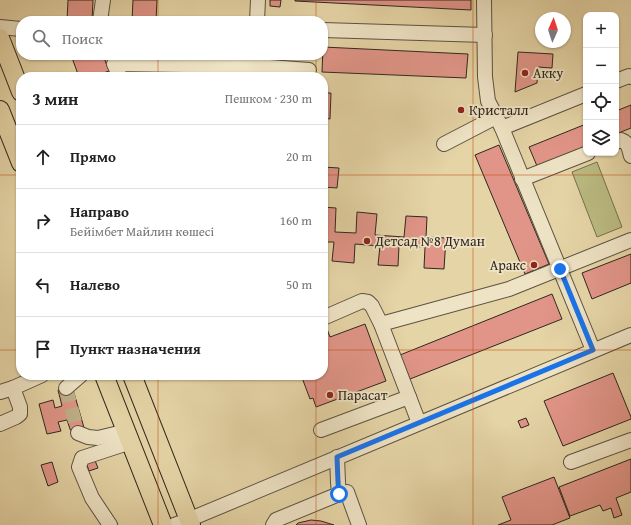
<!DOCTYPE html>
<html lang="ru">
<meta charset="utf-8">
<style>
:root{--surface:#fff;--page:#f6f6f6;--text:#222;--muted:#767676;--line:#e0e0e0}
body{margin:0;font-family:"Gentium Book Plus",serif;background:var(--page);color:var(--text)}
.controls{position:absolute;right:12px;top:12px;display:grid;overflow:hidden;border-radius:8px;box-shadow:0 1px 3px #0004}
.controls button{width:36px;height:36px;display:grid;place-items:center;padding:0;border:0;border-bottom:1px solid var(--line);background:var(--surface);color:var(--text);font:20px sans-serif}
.compass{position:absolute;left:535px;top:12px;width:36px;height:36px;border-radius:50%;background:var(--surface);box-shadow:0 1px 3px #0004;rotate:3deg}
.stop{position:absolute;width:12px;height:12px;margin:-9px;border:3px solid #1a73e8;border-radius:50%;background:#fff}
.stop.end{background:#1a73e8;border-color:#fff;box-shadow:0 1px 4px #0008}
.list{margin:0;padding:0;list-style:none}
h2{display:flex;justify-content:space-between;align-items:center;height:52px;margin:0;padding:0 16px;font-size:17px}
h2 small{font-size:13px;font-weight:400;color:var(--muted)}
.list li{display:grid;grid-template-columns:26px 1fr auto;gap:12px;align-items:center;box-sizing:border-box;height:64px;padding:0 16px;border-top:1px solid var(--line)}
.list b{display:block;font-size:15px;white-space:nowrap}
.list p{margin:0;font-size:13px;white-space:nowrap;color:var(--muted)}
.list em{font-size:13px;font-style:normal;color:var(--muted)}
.icon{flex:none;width:22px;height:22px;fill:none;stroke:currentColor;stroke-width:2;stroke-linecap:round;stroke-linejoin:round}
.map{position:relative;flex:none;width:631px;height:525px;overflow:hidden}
.search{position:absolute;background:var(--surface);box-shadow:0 1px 3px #0004;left:16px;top:16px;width:312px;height:44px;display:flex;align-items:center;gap:10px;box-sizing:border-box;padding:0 14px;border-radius:16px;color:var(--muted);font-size:15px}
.panel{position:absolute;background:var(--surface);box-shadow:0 1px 3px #0004;left:16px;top:72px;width:312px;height:308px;border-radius:16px}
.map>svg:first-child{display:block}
.garden{fill:#bbbb82;stroke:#757150}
.building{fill:#e19588;stroke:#2f271e}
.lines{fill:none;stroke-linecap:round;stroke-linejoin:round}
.minor-tunnel{stroke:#c1b18b;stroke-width:14;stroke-dasharray:14 7;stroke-linecap:butt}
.minor-casing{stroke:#5c5240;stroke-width:16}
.major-casing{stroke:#2f271e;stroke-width:20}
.minor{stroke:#eee3c5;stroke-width:14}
.major{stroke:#e5d4a6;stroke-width:18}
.route{stroke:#1a73e8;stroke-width:5}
.grid{fill:none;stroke:#c34f10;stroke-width:1;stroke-opacity:0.55}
.poi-dot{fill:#8f2418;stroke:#eee3c5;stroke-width:1.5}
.labels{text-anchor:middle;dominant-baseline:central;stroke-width:3.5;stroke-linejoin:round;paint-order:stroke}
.poi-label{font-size:14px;fill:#2f271e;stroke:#eee3c5;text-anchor:start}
</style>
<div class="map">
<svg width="631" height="525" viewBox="0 0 631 525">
<rect width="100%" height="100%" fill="#e5d4a6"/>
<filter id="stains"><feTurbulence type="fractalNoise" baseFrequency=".005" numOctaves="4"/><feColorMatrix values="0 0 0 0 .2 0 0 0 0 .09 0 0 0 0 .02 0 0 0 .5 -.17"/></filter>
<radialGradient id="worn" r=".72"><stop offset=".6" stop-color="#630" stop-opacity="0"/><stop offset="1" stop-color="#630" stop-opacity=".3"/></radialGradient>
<path class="garden" d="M 597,162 L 622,227 L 597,237 L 572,172 Z"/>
<g class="building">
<path d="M 68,0 L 93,0 L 92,21 L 67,21 Z"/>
<path d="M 133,0 L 157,0 L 156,21 L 132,21 Z"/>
<path d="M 270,0 L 281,0 L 280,7 L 270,6 Z"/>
<path d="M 295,0 L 471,0 L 471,10 L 295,1 Z"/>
<path d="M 323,47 L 468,54 L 466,78 L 322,72 Z"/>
<path d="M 518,52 L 553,54 L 552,68 L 538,67 L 537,83 L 515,92 Z"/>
<path d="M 71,55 L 103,55 L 109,71 L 92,77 L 79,77 Z"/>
<path d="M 323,93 L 331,93 L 330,119 L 323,118 Z"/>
<path d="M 631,105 L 631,128 L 616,134 L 616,111 Z"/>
<path d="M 586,124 L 586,146 L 537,166 L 529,147 Z"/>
<path d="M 499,145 L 549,264 L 525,274 L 475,155 Z"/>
<path d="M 323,167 L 339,168 L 337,188 L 323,187 Z"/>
<path d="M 323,207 L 336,208 L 335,232 L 356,233 L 357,212 L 377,214 L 375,235 L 404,237 L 406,216 L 427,217 L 426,237 L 446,238 L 444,269 L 424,268 L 425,247 L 399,246 L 398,266 L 378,265 L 380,246 L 355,244 L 354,263 L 332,261 L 334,242 L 323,242 Z"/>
<path d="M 631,254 L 631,283 L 592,299 L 582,273 Z"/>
<path d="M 552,294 L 562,319 L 410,379 L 400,355 Z"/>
<path d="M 365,324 L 386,381 L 316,407 L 313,398 L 310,399 L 301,375 L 323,375 L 323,331 L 327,329 L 330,337 Z"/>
<path d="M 613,373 L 631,417 L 631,419 L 563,446 L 544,401 Z"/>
<path d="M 72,386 L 85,431 L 72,435 L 67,420 L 58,422 L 61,431 L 47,434 L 39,404 L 53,400 L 55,408 L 62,406 L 58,390 Z"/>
<path d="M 526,418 L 529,425 L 521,428 L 518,421 Z"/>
<path d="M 94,458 L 98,468 L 89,471 L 86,462 Z"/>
<path d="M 631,459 L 631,492 L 616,498 L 622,515 L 614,518 L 611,508 L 603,511 L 600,505 L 570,516 L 559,487 Z"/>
<path d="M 52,462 L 58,482 L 48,486 L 41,465 Z"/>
<path d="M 554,477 L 570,518 L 552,525 L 498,525 L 511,520 L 502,497 Z"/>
<path d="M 311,520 L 321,521 L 334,525 L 296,525 L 298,523 Z"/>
</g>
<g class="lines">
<path class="minor-tunnel" d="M 66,388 L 78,433"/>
<g class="minor-casing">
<g id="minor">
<path d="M 484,0 L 485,77 L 488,101 L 502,128 L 593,350"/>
<path d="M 100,21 L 103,0"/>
<path d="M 257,21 L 258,0"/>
<path d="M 0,27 L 21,29"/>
<path d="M 323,30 L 485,35"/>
<path d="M 256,66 L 309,70"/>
<path d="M 120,77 L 114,64 L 256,66 L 256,55"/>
<path d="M 616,81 L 629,76 L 631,77"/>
<path d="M 502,128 L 586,94"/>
<path d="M 616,142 L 621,140 C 629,143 629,149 631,156"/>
<path d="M 444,144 L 496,117"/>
<path d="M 522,179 L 588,153"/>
<path d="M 323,318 L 362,301 L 368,302 L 372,306 L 381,324 L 419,423"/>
<path d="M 381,324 L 509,289 L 631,240"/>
<path d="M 66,388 L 81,375"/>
<path d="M 0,392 L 13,388"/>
<path d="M 0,424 L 16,417 L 20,414 L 20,407 L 13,388 L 42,375"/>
<path d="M 321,430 L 409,397"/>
<path d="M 78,433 L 88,437 L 98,438 L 127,431"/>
<path d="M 571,462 L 631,440"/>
<path d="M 339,494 L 347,492 L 359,525"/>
<path d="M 110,525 L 92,498 L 79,467 L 82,458 L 131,442"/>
<path d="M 174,525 L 188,520 L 631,335"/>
<path d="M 273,525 L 276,520 L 339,494 L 338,482 L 337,457"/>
</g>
</g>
<g class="major-casing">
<g id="major">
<path d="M 0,38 L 21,92"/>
<path d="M 0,110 L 21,163"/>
<path d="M 104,375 L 163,525"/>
<path d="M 132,375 L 191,525"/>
</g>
</g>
<use href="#minor" class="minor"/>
<use href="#major" class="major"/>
</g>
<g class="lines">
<path class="route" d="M 339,494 L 338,482 L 337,457 L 593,350 L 560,269"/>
</g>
<path class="grid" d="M 158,0 L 158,21M 316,0 L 316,21M 473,0 L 473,525M 158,55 L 158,77M 316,55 L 316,77M 0,175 L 21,175M 323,175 L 631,175M 0,350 L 21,350M 323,350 L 631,350M 158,375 L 158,525M 316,375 L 316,525"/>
<g class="poi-dot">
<circle cx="525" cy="73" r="4"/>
<circle cx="461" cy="110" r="4"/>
<circle cx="367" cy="241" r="4"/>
<circle cx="534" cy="265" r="4"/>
<circle cx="330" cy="395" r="4"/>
</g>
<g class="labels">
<g class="poi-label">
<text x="533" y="73">Акку</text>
<text x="469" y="110">Кристалл</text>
<text x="375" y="241">Детсад №8 Думан</text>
<text x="526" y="265" text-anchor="end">Аракс</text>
<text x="338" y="395">Парасат</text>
</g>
</g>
<rect width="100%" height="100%" filter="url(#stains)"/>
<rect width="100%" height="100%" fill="url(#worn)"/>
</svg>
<div class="controls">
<button>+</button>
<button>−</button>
<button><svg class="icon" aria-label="locate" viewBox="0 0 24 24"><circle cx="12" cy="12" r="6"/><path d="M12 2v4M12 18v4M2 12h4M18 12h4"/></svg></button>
<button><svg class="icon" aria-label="layers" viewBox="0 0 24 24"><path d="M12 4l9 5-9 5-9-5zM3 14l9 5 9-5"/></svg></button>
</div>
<svg class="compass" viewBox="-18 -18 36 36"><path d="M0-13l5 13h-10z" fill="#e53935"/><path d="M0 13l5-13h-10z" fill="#767676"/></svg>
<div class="stop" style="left:339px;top:494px"></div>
<div class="stop end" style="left:560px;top:269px"></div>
<div class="search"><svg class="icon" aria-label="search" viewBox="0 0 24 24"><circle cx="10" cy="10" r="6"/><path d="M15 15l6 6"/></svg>Поиск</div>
<section class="panel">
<h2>3 мин<small>Пешком · 230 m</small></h2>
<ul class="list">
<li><svg class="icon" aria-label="ahead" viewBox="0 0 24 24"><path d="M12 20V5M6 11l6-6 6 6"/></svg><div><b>Прямо</b></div><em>20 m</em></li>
<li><svg class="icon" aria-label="right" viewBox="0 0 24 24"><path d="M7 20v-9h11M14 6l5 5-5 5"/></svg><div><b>Направо</b><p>Бейімбет Майлин көшесі</p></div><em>160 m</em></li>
<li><svg class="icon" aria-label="left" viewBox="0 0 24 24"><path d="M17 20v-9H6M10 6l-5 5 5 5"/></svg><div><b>Налево</b></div><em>50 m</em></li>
<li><svg class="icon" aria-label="arrive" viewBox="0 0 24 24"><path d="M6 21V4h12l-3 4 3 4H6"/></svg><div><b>Пункт назначения</b></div></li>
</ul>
</section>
</div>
